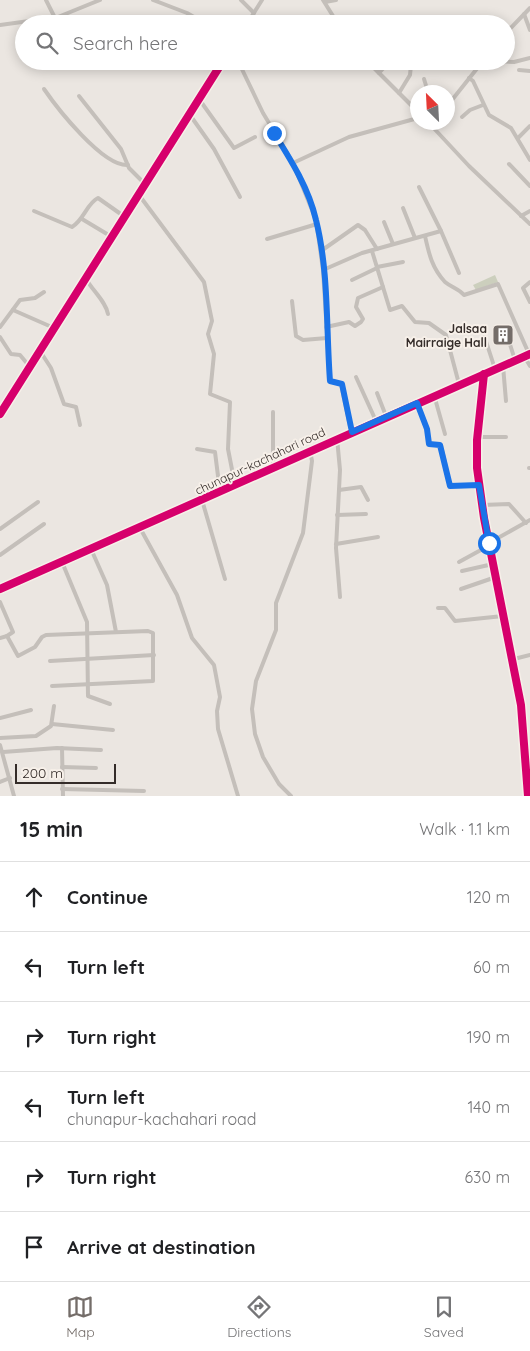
<!DOCTYPE html>
<meta charset="utf-8">
<style>
:root{--surface:#fff;--page:#f6f6f6;--text:#202124;--muted:#757577;--line:#e0e0e0;--accent:#746d69}
body{margin:0;font-family:Quicksand,sans-serif;background:var(--page);color:var(--text)}
.compass{position:absolute;left:410px;top:85px;width:45px;height:45px;border-radius:50%;background:var(--surface);box-shadow:0 2px 12px #0003;rotate:336deg}
.scale{position:absolute;left:15px;bottom:12px;width:101px;box-sizing:border-box;padding-left:5px;border:2px solid #342c29;border-top:0;font-size:14px;line-height:18px;white-space:nowrap;color:#342c29;-webkit-text-stroke:4px #f7f0e9;paint-order:stroke}
.stop{position:absolute;width:15px;height:15px;margin:-11px;border:4px solid #1a73e8;border-radius:50%;background:#fff}
.stop.end{background:#1a73e8;border-color:#fff;box-shadow:0 1px 5px #0008}
.list{margin:0;padding:0;list-style:none}
h2{display:flex;justify-content:space-between;align-items:center;height:65px;margin:0;padding:0 20px;font-size:21px}
h2 small{font-size:16px;font-weight:400;color:var(--muted)}
.list li{display:grid;grid-template-columns:32px 1fr auto;gap:15px;align-items:center;box-sizing:border-box;height:70px;padding:0 20px;border-top:1px solid var(--line)}
.list b{display:block;font-size:19px;white-space:nowrap}
.list p{margin:0;font-size:16px;white-space:nowrap;color:var(--muted)}
.list em{font-size:16px;font-style:normal;color:var(--muted)}
.icon{flex:none;width:28px;height:28px;fill:none;stroke:currentColor;stroke-width:2;stroke-linecap:round;stroke-linejoin:round}
.map{position:relative;flex:none;width:530px;height:796px;overflow:hidden}
.search{position:absolute;background:var(--surface);box-shadow:0 2px 12px #0003;left:15px;right:15px;top:15px;height:55px;display:flex;align-items:center;gap:12px;box-sizing:border-box;padding:0 18px;border-radius:28px;color:var(--muted);font-size:19px}
.sheet{height:485px;background:var(--surface)}
nav{display:flex;justify-content:space-around;align-items:center;box-sizing:border-box;height:70px;border-top:1px solid var(--line);background:var(--surface);font-size:14px;color:var(--muted)}
nav a{display:grid;justify-items:center;gap:2px}
nav .on{color:var(--accent)}
.map>svg:first-child{display:block}
.green{fill:#cccfbd}
.lines{fill:none;stroke-linecap:round;stroke-linejoin:round}
.minor{stroke:#c4bfba;stroke-width:4}
.cycleway-casing{stroke:#f7f0e9;stroke-width:11}
.cycleway{stroke:#d6006c;stroke-width:8}
.route{stroke:#1a73e8;stroke-width:6}
.labels{text-anchor:middle;dominant-baseline:central;stroke-width:4;stroke-linejoin:round;paint-order:stroke}
.poi-label{font-size:12px;font-weight:bold;fill:#342c29;stroke:#f7f0e9;text-anchor:end}
.street-label{font-size:12px;fill:#342c29;stroke:#f7f0e9}
</style>
<div class="map">
<svg width="530" height="796" viewBox="0 0 530 796">
<rect width="100%" height="100%" fill="#ebe6e1"/>
<path class="green" d="M 495,275 L 498,282 L 476,290 L 473,285 Z"/>
<g class="lines">
<g class="minor">
<path d="M 46,0 L 55,18"/>
<path d="M 153,0 L 187,13 L 206,24"/>
<path d="M 241,0 L 254,13"/>
<path d="M 323,0 L 338,24"/>
<path d="M 325,2 L 336,0"/>
<path d="M 524,14 L 530,30"/>
<path d="M 247,24 L 262,0"/>
<path d="M 0,25 L 58,17 L 100,0"/>
<path d="M 506,33 L 530,8"/>
<path d="M 238,61 L 263,113 L 293,163 L 316,220 L 323,270 L 330,381 L 341,384 L 351,431"/>
<path d="M 367,61 L 418,112"/>
<path d="M 494,61 L 514,62 L 530,58"/>
<path d="M 519,70 L 530,71"/>
<path d="M 379,73 L 390,61"/>
<path d="M 469,78 L 473,81 L 489,115 L 511,128 L 530,160"/>
<path d="M 424,79 L 428,92"/>
<path d="M 44,89 C 57,108 103,167 128,165"/>
<path d="M 399,93 L 410,75 L 411,65"/>
<path d="M 79,96 L 121,149 L 129,168 L 146,185"/>
<path d="M 199,99 L 234,148 L 255,137"/>
<path d="M 448,105 L 483,61"/>
<path d="M 190,115 L 214,149 L 240,197"/>
<path d="M 462,117 L 470,110 L 483,105"/>
<path d="M 428,122 L 469,166 L 530,224"/>
<path d="M 518,138 L 530,126"/>
<path d="M 293,163 L 349,137 L 418,118"/>
<path d="M 509,164 L 530,186"/>
<path d="M 419,187 L 441,231 L 459,273"/>
<path d="M 139,195 L 204,282 L 212,321 L 208,334 L 214,354 L 210,394 L 230,402 L 228,449 L 235,485"/>
<path d="M 403,208 L 415,238"/>
<path d="M 34,211 L 72,227 C 84,220 87,203 98,198 L 125,217"/>
<path d="M 521,216 L 530,211"/>
<path d="M 82,219 L 112,237"/>
<path d="M 384,222 L 393,244"/>
<path d="M 425,236 C 429,254 432,268 445,282 C 451,287 459,289 464,295 L 498,284 L 529,354"/>
<path d="M 267,239 L 317,224"/>
<path d="M 321,251 L 358,225 L 365,230 L 377,249"/>
<path d="M 372,251 L 390,310 L 402,306 L 415,322 L 429,323 L 446,335 L 459,384"/>
<path d="M 377,267 L 403,262"/>
<path d="M 323,270 L 362,253 L 441,231"/>
<path d="M 86,279 C 93,291 106,302 108,314"/>
<path d="M 352,280 L 377,268"/>
<path d="M 530,282 L 523,288 L 530,302"/>
<path d="M 292,301 L 296,336 L 303,340 L 327,338"/>
<path d="M 13,310 L 54,328"/>
<path d="M 0,327 L 20,300 L 35,298 L 44,292"/>
<path d="M 326,327 L 349,322 L 355,326 L 361,322 L 363,319 L 356,307 L 358,298 L 383,287"/>
<path d="M 482,329 L 495,369"/>
<path d="M 505,329 L 515,360"/>
<path d="M 0,337 L 11,354 L 20,355 L 30,367"/>
<path d="M 40,351 L 51,368 L 64,404 L 76,407 L 80,425"/>
<path d="M 524,356 L 530,366"/>
<path d="M 503,366 L 506,401"/>
<path d="M 484,374 L 477,440 L 477,468 L 484,518 L 521,705 L 528,796"/>
<path d="M 356,377 L 376,421"/>
<path d="M 377,393 L 386,416"/>
<path d="M 434,395 L 445,434"/>
<path d="M 417,403 L 427,429 L 429,444 L 441,445 L 450,486 L 479,485"/>
<path d="M 273,412 L 273,468"/>
<path d="M 0,414 L 223,61"/>
<path d="M 477,437 L 506,437"/>
<path d="M 337,438 L 340,470 L 336,548 L 340,597"/>
<path d="M 197,449 L 215,452 L 220,492"/>
<path d="M 529,468 L 530,468"/>
<path d="M 339,490 L 361,487 L 368,500"/>
<path d="M 202,500 L 225,579"/>
<path d="M 482,505 L 509,504 L 526,523"/>
<path d="M 337,515 L 366,514"/>
<path d="M 140,528 L 177,595 L 192,638 L 214,665 L 220,697 L 217,711 L 218,729 L 238,796"/>
<path d="M 0,529 L 38,502"/>
<path d="M 489,543 L 530,520"/>
<path d="M 336,544 L 378,537"/>
<path d="M 91,549 L 107,585 L 116,632"/>
<path d="M 0,555 L 44,524"/>
<path d="M 62,562 L 87,622 L 88,696 L 110,704"/>
<path d="M 459,562 L 490,545"/>
<path d="M 462,571 L 493,564"/>
<path d="M 0,589 L 530,354"/>
<path d="M 461,589 L 496,577"/>
<path d="M 0,602 L 13,632 L 7,636"/>
<path d="M 438,608 L 445,608 L 455,621 L 503,616"/>
<path d="M 0,638 L 7,636 L 18,656 L 35,647 L 42,637 L 46,635 L 148,631 L 153,633 L 153,681 L 52,686"/>
<path d="M 514,659 L 530,655"/>
<path d="M 50,661 L 154,655"/>
<path d="M 0,718 L 31,710"/>
<path d="M 52,724 L 113,730"/>
<path d="M 0,738 L 36,736 L 51,726 L 54,706"/>
<path d="M 0,745 L 14,796"/>
<path d="M 62,748 L 63,796"/>
<path d="M 3,752 L 57,748 L 101,750"/>
<path d="M 62,767 L 96,768"/>
<path d="M 0,782 L 10,778"/>
<path d="M 62,789 L 144,791"/>
<path d="M 291,796 L 279,784 L 263,757 L 255,734 L 252,709 L 256,681 L 276,630 L 276,603 L 303,533 L 312,461 L 310,451"/>
</g>
<g class="cycleway-casing">
<g id="cycleway">
<path d="M 484,374 L 477,440 L 477,468 L 484,518 L 521,705 L 528,796"/>
<path d="M 0,414 L 223,61"/>
<path d="M 0,589 L 530,354"/>
</g>
</g>
<use href="#cycleway" class="cycleway"/>
</g>
<g class="lines">
<path class="route" d="M 274,133 C 291,160 309,189 316,220 C 329,272 326,328 330,381 L 342,384 L 352,432 L 417,403 L 427,429 L 429,444 L 440,445 L 450,486 L 479,485 L 489,543"/>
</g>
<defs>
<g id="building-square" transform="scale(1.125)"><rect x="-9" y="-9" width="18" height="18" rx="4" fill="#746d69" stroke="#f7f0e9"/><path d="M-4-6H4V6H1V3H-1V6H-4ZM-2.5-4.3h1.7v1.8h-1.7ZM.8-4.3h1.7v1.8H.8ZM-2.5-1h1.7V.8h-1.7ZM.8-1h1.7V.8H.8Z" fill="#fff"/></g>
</defs>
<g fill-rule="evenodd">
<use href="#building-square" x="503" y="335"/>
</g>
<g class="labels">
<g class="poi-label">
<text x="487" y="328">Jalsaa<tspan x="487" dy="14">Mairraige Hall</tspan></text>
</g>
<g class="street-label">
<text transform="translate(260 461) rotate(-25)">chunapur-kachahari road</text>
</g>
</g>
</svg>
<svg class="compass" viewBox="-18 -18 36 36"><path d="M0-13l5 13h-10z" fill="#e53935"/><path d="M0 13l5-13h-10z" fill="#757577"/></svg>
<div class="scale">200 m</div>
<div class="stop" style="left:489px;top:543px"></div>
<div class="stop end" style="left:274px;top:133px"></div>
<div class="search"><svg class="icon" aria-label="search" viewBox="0 0 24 24"><circle cx="10" cy="10" r="6"/><path d="M15 15l6 6"/></svg>Search here</div>
</div>
<section class="sheet">
<h2>15 min<small>Walk · 1.1 km</small></h2>
<ul class="list">
<li><svg class="icon" aria-label="ahead" viewBox="0 0 24 24"><path d="M12 20V5M6 11l6-6 6 6"/></svg><div><b>Continue</b></div><em>120 m</em></li>
<li><svg class="icon" aria-label="left" viewBox="0 0 24 24"><path d="M17 20v-9H6M10 6l-5 5 5 5"/></svg><div><b>Turn left</b></div><em>60 m</em></li>
<li><svg class="icon" aria-label="right" viewBox="0 0 24 24"><path d="M7 20v-9h11M14 6l5 5-5 5"/></svg><div><b>Turn right</b></div><em>190 m</em></li>
<li><svg class="icon" aria-label="left" viewBox="0 0 24 24"><path d="M17 20v-9H6M10 6l-5 5 5 5"/></svg><div><b>Turn left</b><p>chunapur-kachahari road</p></div><em>140 m</em></li>
<li><svg class="icon" aria-label="right" viewBox="0 0 24 24"><path d="M7 20v-9h11M14 6l5 5-5 5"/></svg><div><b>Turn right</b></div><em>630 m</em></li>
<li><svg class="icon" aria-label="arrive" viewBox="0 0 24 24"><path d="M6 21V4h12l-3 4 3 4H6"/></svg><div><b>Arrive at destination</b></div></li>
</ul>
</section>
<nav>
<a class="on"><svg class="icon" aria-label="map" viewBox="0 0 24 24"><path d="M3 6l6-2 6 2 6-2v14l-6 2-6-2-6 2zM9 4v14M15 6v14"/></svg>Map</a>
<a><svg class="icon" aria-label="directions" viewBox="0 0 24 24"><path d="M12 3l9 9-9 9-9-9zM9 14v-3h6M13 9l2 2-2 2"/></svg>Directions</a>
<a><svg class="icon" aria-label="saved" viewBox="0 0 24 24"><path d="M7 4h10v16l-5-4-5 4z"/></svg>Saved</a>
</nav>
